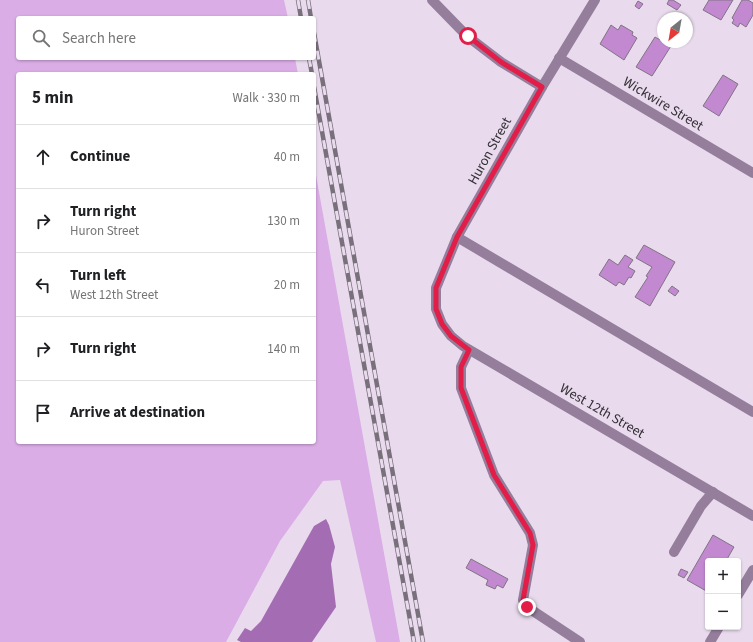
<!DOCTYPE html>
<meta charset="utf-8">
<style>
:root{--surface:#fff;--page:#f2f2f2;--text:#202124;--muted:#757577;--line:#e0e0e0}
body{margin:0;font-family:"Source Sans 3",sans-serif;background:var(--page);color:var(--text)}
.controls{position:absolute;right:12px;bottom:12px;display:grid;overflow:hidden;border-radius:4px;box-shadow:0 1px 3px #0004}
.controls button{width:36px;height:36px;display:grid;place-items:center;padding:0;border:0;border-bottom:1px solid var(--line);background:var(--surface);color:var(--text);font:20px sans-serif}
.compass{position:absolute;left:657px;top:12px;width:36px;height:36px;border-radius:50%;background:var(--surface);box-shadow:0 1px 3px #0004;rotate:211deg}
.stop{position:absolute;width:12px;height:12px;margin:-9px;border:3px solid #e11d48;border-radius:50%;background:#fff}
.stop.end{background:#e11d48;border-color:#fff;box-shadow:0 1px 4px #0008}
.list{margin:0;padding:0;list-style:none}
h2{display:flex;justify-content:space-between;align-items:center;height:52px;margin:0;padding:0 16px;font-size:17px}
h2 small{font-size:13px;font-weight:400;color:var(--muted)}
.list li{display:grid;grid-template-columns:26px 1fr auto;gap:12px;align-items:center;box-sizing:border-box;height:64px;padding:0 16px;border-top:1px solid var(--line)}
.list b{display:block;font-size:15px;white-space:nowrap}
.list p{margin:0;font-size:13px;white-space:nowrap;color:var(--muted)}
.list em{font-size:13px;font-style:normal;color:var(--muted)}
.icon{flex:none;width:22px;height:22px;fill:none;stroke:currentColor;stroke-width:2;stroke-linecap:round;stroke-linejoin:round}
.map{position:relative;flex:none;width:753px;height:642px;overflow:hidden}
.search{position:absolute;background:var(--surface);box-shadow:0 1px 3px #0004;left:16px;top:16px;width:300px;height:44px;display:flex;align-items:center;gap:10px;box-sizing:border-box;padding:0 14px;border-radius:4px;color:var(--muted);font-size:15px}
.panel{position:absolute;background:var(--surface);box-shadow:0 1px 3px #0004;left:16px;top:72px;width:300px;height:372px;border-radius:4px}
.map>svg:first-child{display:block}
.green{fill:#daade6}
.water{fill:#a46db3}
.building{fill:#c289d1;stroke:#807484}
.lines{fill:none;stroke-linecap:round;stroke-linejoin:round}
.minor{stroke:#957d9c;stroke-width:10}
.rail-casing{stroke:#78707b;stroke-width:4.5}
.rail{stroke:#e9dbed;stroke-width:3;stroke-dasharray:9;stroke-linecap:butt}
.route{stroke:#e11d48;stroke-width:5}
.labels{text-anchor:middle;dominant-baseline:central;stroke-width:3;stroke-linejoin:round;paint-order:stroke}
.street-label{font-size:14px;fill:#353037;stroke:#e9dbed}
</style>
<div class="map">
<svg width="753" height="642" viewBox="0 0 753 642">
<rect width="100%" height="100%" fill="#e9dbed"/>
<path class="green" d="M 0,0 L 284,0 L 288,18 L 18,18 L 18,58 L 295,58 L 298,74 L 18,74 L 18,442 L 314,442 L 314,164 L 400,642 L 376,642 L 340,480 L 323,481 L 280,541 L 226,642 L 0,642 Z"/>
<path class="water" d="M 326,519 L 329,525 L 335,547 L 331,564 L 336,607 L 312,642 L 241,642 L 237,640 L 245,628 L 251,631 L 261,621 L 314,526 Z"/>
<g class="building">
<path d="M 669,0 L 673,0 L 681,5 L 677,10 L 667,4 Z"/>
<path d="M 709,0 L 733,0 L 721,20 L 703,10 Z"/>
<path d="M 742,0 L 748,0 L 753,3 L 753,15 L 746,27 L 740,23 L 738,27 L 732,23 L 734,20 L 732,18 Z"/>
<path d="M 638,1 L 643,4 L 639,9 L 635,6 Z"/>
<path d="M 611,25 L 618,30 L 621,25 L 633,32 L 632,35 L 637,38 L 624,60 L 600,44 Z"/>
<path d="M 655,37 L 671,46 L 652,76 L 636,67 Z"/>
<path d="M 723,75 L 738,84 L 719,116 L 703,106 Z"/>
<path d="M 644,245 L 675,262 L 650,306 L 635,297 L 648,277 L 646,276 L 652,267 L 636,258 Z"/>
<path d="M 625,255 L 633,260 L 628,267 L 635,271 L 631,278 L 629,277 L 624,285 L 619,282 L 616,286 L 599,275 L 609,259 L 618,265 Z"/>
<path d="M 672,286 L 679,291 L 675,296 L 668,291 Z"/>
<path d="M 713,535 L 734,547 L 726,561 L 708,561 L 708,592 L 687,580 Z"/>
<path d="M 471,559 L 508,579 L 503,588 L 497,585 L 495,589 L 486,585 L 488,580 L 466,568 Z"/>
<path d="M 681,569 L 688,572 L 684,578 L 678,575 Z"/>
</g>
<g class="lines">
<g class="minor">
<path d="M 432,0 L 467,36 L 501,62 L 542,87"/>
<path d="M 595,0 L 542,87 L 457,237 L 436,288 L 436,309 L 442,324 L 451,336 L 463,346 L 753,516"/>
<path d="M 559,58 L 753,173"/>
<path d="M 457,237 L 753,412"/>
<path d="M 469,350 L 461,367 L 461,388 L 494,475 L 530,533 L 533,545 L 523,600 L 527,607 L 580,642"/>
<path d="M 674,552 L 701,506 L 713,492"/>
<path d="M 738,595 L 753,570"/>
<path d="M 710,642 L 719,627"/>
</g>
<g class="rail-casing">
<g id="rail">
<path d="M 298,0 L 301,18"/>
<path d="M 308,0 L 311,18"/>
<path d="M 314,33 L 423,642"/>
<path d="M 309,58 L 312,74"/>
<path d="M 314,87 L 414,642"/>
</g>
</g>
<use href="#rail" class="rail"/>
</g>
<g class="lines">
<path class="route" d="M 468,36 L 501,62 L 542,87 L 457,237 L 436,288 L 436,309 L 442,324 L 451,336 L 469,350 L 461,367 L 461,388 L 494,475 L 530,533 L 533,545 L 523,600 L 527,607"/>
</g>
<g class="labels">
<g class="street-label">
<text transform="translate(663 104) rotate(31)">Wickwire Street</text>
<text transform="translate(490 151) rotate(-61)">Huron Street</text>
<text transform="translate(602 411) rotate(30)">West 12th Street</text>
</g>
</g>
</svg>
<div class="controls">
<button>+</button>
<button>−</button>
</div>
<svg class="compass" viewBox="-18 -18 36 36"><path d="M0-13l5 13h-10z" fill="#e53935"/><path d="M0 13l5-13h-10z" fill="#757577"/></svg>
<div class="stop" style="left:468px;top:36px"></div>
<div class="stop end" style="left:527px;top:607px"></div>
<div class="search"><svg class="icon" aria-label="search" viewBox="0 0 24 24"><circle cx="10" cy="10" r="6"/><path d="M15 15l6 6"/></svg>Search here</div>
<section class="panel">
<h2>5 min<small>Walk · 330 m</small></h2>
<ul class="list">
<li><svg class="icon" aria-label="ahead" viewBox="0 0 24 24"><path d="M12 20V5M6 11l6-6 6 6"/></svg><div><b>Continue</b></div><em>40 m</em></li>
<li><svg class="icon" aria-label="right" viewBox="0 0 24 24"><path d="M7 20v-9h11M14 6l5 5-5 5"/></svg><div><b>Turn right</b><p>Huron Street</p></div><em>130 m</em></li>
<li><svg class="icon" aria-label="left" viewBox="0 0 24 24"><path d="M17 20v-9H6M10 6l-5 5 5 5"/></svg><div><b>Turn left</b><p>West 12th Street</p></div><em>20 m</em></li>
<li><svg class="icon" aria-label="right" viewBox="0 0 24 24"><path d="M7 20v-9h11M14 6l5 5-5 5"/></svg><div><b>Turn right</b></div><em>140 m</em></li>
<li><svg class="icon" aria-label="arrive" viewBox="0 0 24 24"><path d="M6 21V4h12l-3 4 3 4H6"/></svg><div><b>Arrive at destination</b></div></li>
</ul>
</section>
</div>
